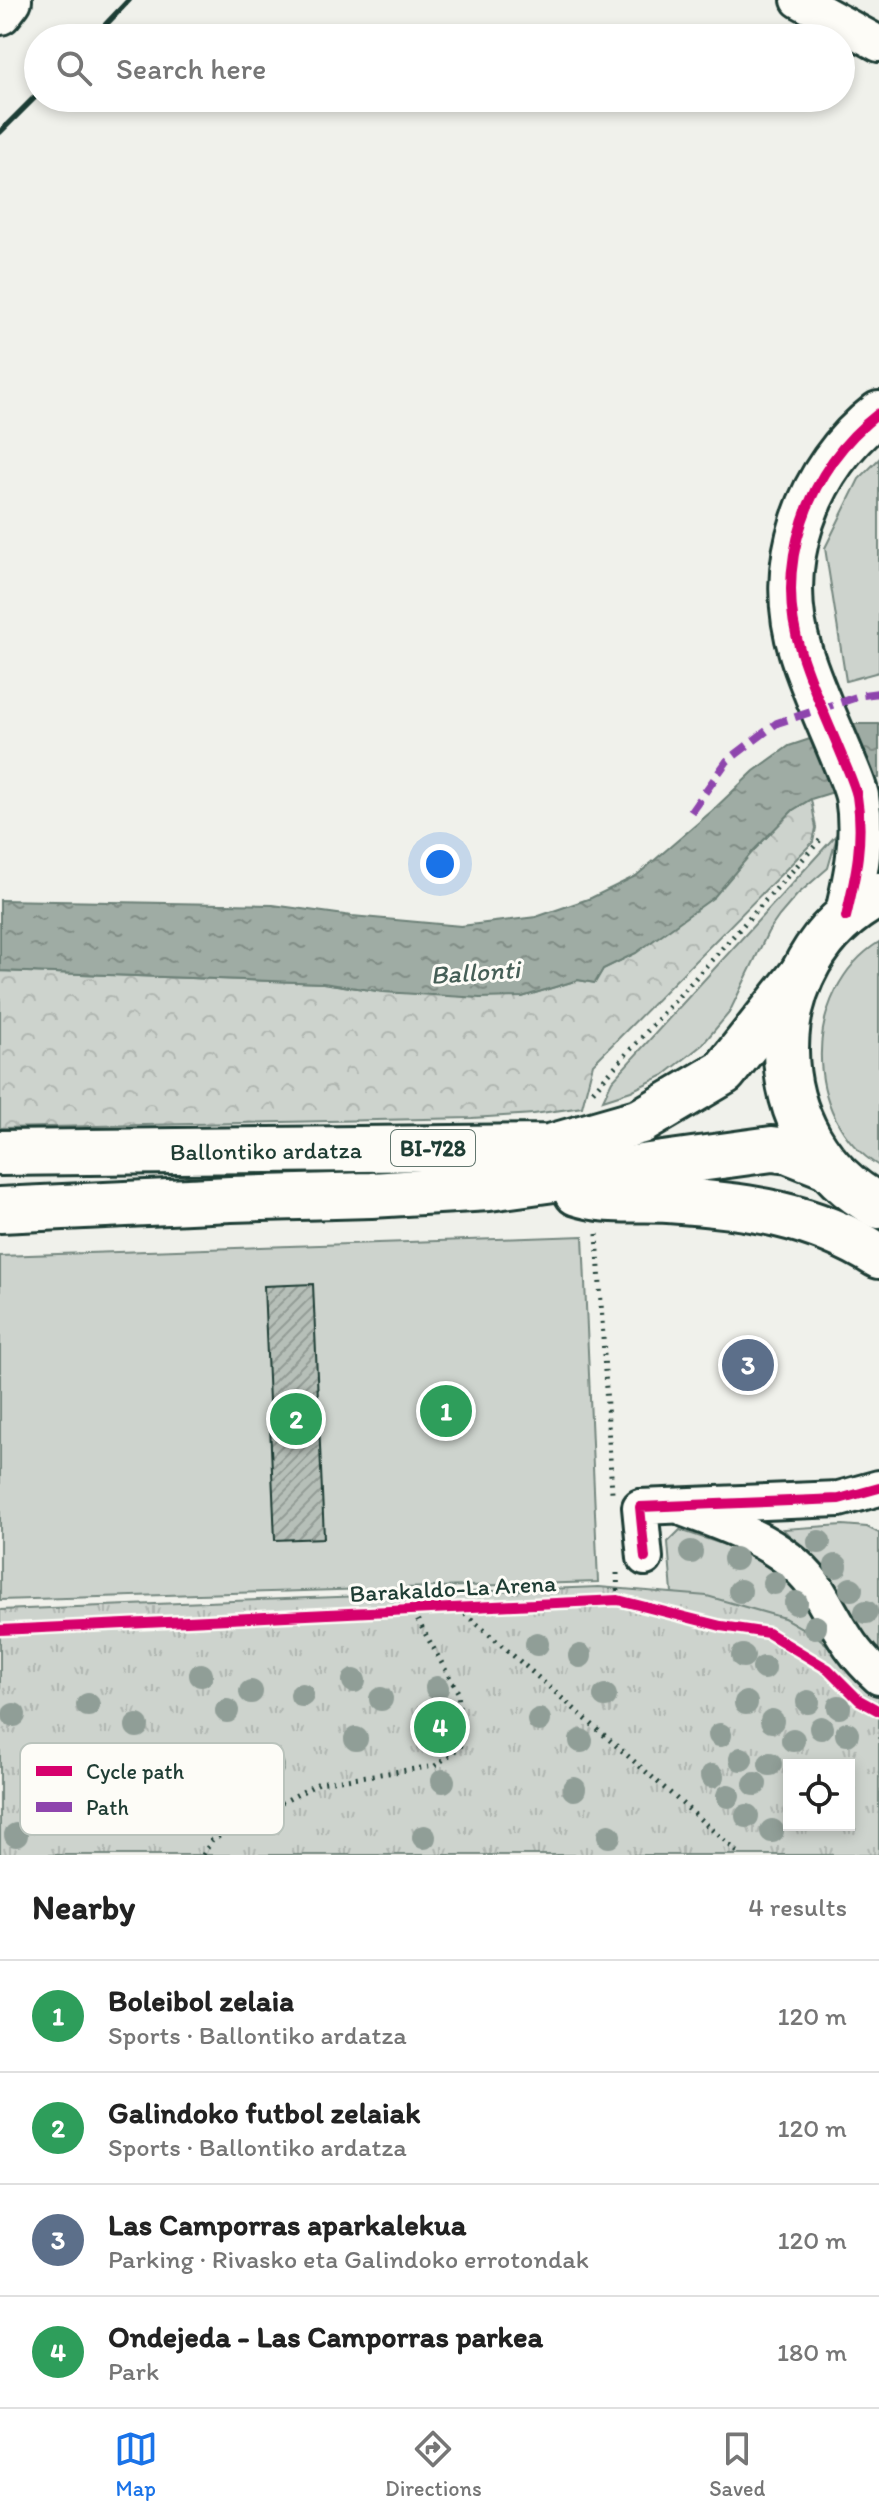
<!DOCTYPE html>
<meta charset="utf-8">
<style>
:root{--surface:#fff;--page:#f2f2f2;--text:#222;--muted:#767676;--line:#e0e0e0;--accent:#1a73e8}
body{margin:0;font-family:Itim,sans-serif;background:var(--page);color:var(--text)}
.controls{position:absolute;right:24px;bottom:24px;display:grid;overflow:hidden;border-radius:0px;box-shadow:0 4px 12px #0003}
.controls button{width:72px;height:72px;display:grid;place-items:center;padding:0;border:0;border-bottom:2px solid var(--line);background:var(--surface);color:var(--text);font:40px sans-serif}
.you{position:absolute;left:440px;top:864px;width:28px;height:28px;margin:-20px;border:6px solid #fff;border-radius:50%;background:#1a73e8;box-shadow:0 0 0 12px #1a73e833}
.badge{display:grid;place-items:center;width:52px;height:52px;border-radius:50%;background:var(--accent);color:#fff;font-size:26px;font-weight:700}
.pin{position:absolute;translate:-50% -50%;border:4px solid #fff;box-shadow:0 2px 8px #0006}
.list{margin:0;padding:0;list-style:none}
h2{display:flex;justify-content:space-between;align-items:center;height:104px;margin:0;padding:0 32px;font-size:34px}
h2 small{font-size:26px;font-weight:400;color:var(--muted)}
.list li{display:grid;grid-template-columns:52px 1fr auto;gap:24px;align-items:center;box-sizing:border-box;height:112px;padding:0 32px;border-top:2px solid var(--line)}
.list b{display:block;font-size:30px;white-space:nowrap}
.list p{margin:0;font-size:26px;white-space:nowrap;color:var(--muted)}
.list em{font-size:26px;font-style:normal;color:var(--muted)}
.icon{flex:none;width:44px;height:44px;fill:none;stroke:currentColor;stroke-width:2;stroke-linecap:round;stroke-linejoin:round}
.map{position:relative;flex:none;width:879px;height:1855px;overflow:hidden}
.search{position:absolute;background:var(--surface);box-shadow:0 4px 12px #0003;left:24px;right:24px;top:24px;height:88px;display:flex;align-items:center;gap:20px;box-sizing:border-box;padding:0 28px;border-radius:44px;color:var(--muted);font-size:30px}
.sheet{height:552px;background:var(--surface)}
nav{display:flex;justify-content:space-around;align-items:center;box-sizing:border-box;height:112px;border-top:2px solid var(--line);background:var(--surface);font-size:22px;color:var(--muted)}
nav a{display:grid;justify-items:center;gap:4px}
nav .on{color:var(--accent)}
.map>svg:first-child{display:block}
.grass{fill:#cdd3cd;stroke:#768880;stroke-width:2}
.forest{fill:url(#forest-crowns);stroke:#768880;stroke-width:2}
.park{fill:url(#park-tufts);stroke:#768880;stroke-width:2;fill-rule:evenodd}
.water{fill:url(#water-ripples);stroke:#6c8077;stroke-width:2}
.building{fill:url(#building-hatch);stroke:#1f3d34;stroke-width:2}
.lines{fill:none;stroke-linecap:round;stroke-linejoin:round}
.minor-casing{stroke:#1f3d34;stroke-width:40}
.tertiary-casing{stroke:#1f3d34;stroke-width:48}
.primary-casing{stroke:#1f3d34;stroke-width:50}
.path{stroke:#1f3d34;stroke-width:5;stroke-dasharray:2 6;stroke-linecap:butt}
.minor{stroke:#fdfcf7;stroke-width:34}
.tertiary{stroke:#fdfcf7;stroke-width:42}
.primary{stroke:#fdfcf7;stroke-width:44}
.rail{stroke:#1f3d34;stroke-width:6}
.quiet{stroke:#8e44ad;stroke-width:8;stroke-dasharray:16 8;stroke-linecap:butt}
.cycleway-casing{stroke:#fdfcf7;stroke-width:15}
.cycleway{stroke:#d6006c;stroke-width:10}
.tree{fill:#909e97}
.labels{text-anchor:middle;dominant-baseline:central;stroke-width:6;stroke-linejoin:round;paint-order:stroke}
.shield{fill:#fdfcf7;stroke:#62766e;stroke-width:2}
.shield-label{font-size:22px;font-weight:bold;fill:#1f3d34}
.street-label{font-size:24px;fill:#1f3d34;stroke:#fdfcf7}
.water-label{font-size:26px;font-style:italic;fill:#455e56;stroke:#fdfcf7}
.key{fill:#fdfcf7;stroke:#bac3bc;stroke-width:2}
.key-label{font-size:22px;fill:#1f3d34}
</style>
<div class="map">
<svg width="879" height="1855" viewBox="0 0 879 1855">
<defs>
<pattern id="forest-crowns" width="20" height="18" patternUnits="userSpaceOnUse" patternTransform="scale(2)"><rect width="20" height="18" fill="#cdd3cd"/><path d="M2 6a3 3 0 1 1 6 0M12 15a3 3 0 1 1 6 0" fill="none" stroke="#b0b6b1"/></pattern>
<pattern id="park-tufts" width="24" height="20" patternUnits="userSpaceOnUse" patternTransform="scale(2)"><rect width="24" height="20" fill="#cdd3cd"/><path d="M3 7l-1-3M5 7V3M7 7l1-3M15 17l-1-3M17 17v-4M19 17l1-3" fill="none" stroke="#b0b6b1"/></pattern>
<pattern id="water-ripples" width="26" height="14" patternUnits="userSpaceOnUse" patternTransform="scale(2)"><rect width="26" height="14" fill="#9faca4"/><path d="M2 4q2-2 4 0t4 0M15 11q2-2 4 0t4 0" fill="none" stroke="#818d86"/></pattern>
<pattern id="building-hatch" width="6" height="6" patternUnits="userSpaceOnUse" patternTransform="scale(2)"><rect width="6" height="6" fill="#b6bfb8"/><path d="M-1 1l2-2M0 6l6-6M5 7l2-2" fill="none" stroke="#939c96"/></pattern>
</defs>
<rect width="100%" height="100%" fill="#f0f1eb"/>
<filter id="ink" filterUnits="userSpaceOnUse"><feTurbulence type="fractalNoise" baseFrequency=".0125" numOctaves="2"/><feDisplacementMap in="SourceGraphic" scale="16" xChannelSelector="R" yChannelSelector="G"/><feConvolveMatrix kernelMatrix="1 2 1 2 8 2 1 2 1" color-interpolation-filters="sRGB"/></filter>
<g filter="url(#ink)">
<g class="grass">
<path d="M 879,459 L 879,672 L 846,681 L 825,548 L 859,479 Z"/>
<path d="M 838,833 L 828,868 L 797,895 L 779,916 L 768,932 L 729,1013 L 702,1045 L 664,1075 L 631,1091 L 603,1100 L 612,1081 Z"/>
<path d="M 879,942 L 879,1166 C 801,1119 802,990 879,942 Z"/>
<path d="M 583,1236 L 598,1582 L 0,1600 L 0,1256 Z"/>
<path d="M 843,1525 L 867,1527 L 879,1533 L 879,1661 L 855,1626 L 833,1583 L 783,1529 Z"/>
<path d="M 680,1530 L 764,1558 L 796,1584 L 832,1639 L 819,1638 L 784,1618 L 672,1593 L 668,1542 Z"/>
</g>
<path class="forest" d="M 811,799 L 816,828 L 813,842 L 593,1064 L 582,1107 L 534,1114 L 472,1118 L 0,1128 L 0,971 L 323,983 L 384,992 L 522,997 L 578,980 L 594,983 L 603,969 L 636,953 L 754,850 L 793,810 Z"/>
<path class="park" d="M 599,1587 L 707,1596 L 784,1618 L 819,1638 L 879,1690 L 879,1855 L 0,1855 L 0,1610 ZM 789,1765 L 849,1765 L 849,1825 L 789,1825 Z"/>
<path class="water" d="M 855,724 L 879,724 L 879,778 L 811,799 L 793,810 L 754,850 L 714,897 L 636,953 L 603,969 L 595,983 L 578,980 L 522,997 L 480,998 L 384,992 L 323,983 L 0,971 L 0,900 L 273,905 L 352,916 L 461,926 L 536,917 L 591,898 L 636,876 L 712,811 L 754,771 L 789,746 Z"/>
<path class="building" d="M 313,1284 L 324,1538 L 275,1540 L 264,1286 Z"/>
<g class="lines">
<g class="minor-casing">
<g id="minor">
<path d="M 799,0 L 879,44"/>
<path d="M 687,1510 C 733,1527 791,1547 818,1591 C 839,1626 847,1648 879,1677"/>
<path d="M 645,1558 L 640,1507 L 839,1499 L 879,1488"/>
</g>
</g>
<g class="tertiary-casing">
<g id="tertiary">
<path d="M 0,13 L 10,0"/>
<path d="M 846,917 C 856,875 864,839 857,796 C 854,783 847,769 842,756 C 828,722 812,688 801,653 C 773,564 807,469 879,413"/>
</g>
</g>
<g class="primary-casing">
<g id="primary">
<path d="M 879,895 C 754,958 756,1142 879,1206"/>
<path id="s1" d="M 0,1153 L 550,1147 L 641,1121 L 724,1072 L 802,974"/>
<path d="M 577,1193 C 607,1203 636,1198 668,1200 C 745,1205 813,1214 879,1256"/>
<path d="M 0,1210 L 231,1199 L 371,1195 L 489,1188 L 772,1149 L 789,1151 L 827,1166"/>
</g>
</g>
<g class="path">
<path d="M 593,1091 L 822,838"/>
<path d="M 597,1234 L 612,1492"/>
<path d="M 617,1573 L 618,1600"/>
<path d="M 459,1608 L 741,1855"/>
<path d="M 203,1855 L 212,1840 L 319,1783 L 435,1766 L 462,1745 L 458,1692 L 412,1610"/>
</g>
<use href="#minor" class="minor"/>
<use href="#tertiary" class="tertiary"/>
<use href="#primary" class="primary"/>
<g class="rail">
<path d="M 93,38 L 129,0"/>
<path d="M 0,132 L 38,94"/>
</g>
<path class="quiet" d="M 691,812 L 727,761 L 777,723 L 863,695 L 879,693"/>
<g class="cycleway-casing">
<g id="cycleway">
<path d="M 846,917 C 856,875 864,839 857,796 C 854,783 847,769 842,756 C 828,722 812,688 801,653 C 773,564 807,469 879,413"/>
<path d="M 645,1558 L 640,1507 L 839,1499 L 879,1488"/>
<path d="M 0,1630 L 618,1600 L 721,1626 L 768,1633 L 828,1669 L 859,1700 L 879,1711"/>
</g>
</g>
<use href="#cycleway" class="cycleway"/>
</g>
<g class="tree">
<circle cx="819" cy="1542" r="12"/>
<circle cx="691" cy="1552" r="12"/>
<circle cx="735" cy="1559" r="12"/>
<circle cx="836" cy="1566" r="12"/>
<circle cx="774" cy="1583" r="12"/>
<circle cx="851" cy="1589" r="12"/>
<circle cx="740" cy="1591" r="12"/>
<circle cx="796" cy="1603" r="12"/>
<circle cx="866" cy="1612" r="12"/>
<circle cx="815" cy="1627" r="12"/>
<circle cx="537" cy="1644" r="12"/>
<circle cx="580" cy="1656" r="12"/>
<circle cx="743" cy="1656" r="12"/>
<circle cx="764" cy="1668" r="12"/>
<circle cx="201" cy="1675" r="12"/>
<circle cx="354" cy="1681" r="12"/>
<circle cx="437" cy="1688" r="12"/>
<circle cx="251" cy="1692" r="12"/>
<circle cx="302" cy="1695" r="12"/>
<circle cx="605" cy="1696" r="12"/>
<circle cx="381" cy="1699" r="12"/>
<circle cx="808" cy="1702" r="12"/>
<circle cx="746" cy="1703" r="12"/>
<circle cx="88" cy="1705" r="12"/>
<circle cx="839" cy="1707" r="12"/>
<circle cx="227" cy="1711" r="12"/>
<circle cx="14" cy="1715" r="12"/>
<circle cx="539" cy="1720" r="12"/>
<circle cx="772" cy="1721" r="12"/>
<circle cx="137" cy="1726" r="12"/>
<circle cx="821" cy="1728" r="12"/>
<circle cx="847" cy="1734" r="12"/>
<circle cx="720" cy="1735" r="12"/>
<circle cx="356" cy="1739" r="12"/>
<circle cx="793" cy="1740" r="12"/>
<circle cx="581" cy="1741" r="12"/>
<circle cx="741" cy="1759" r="12"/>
<circle cx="770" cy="1764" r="12"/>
<circle cx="273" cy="1766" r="12"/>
<circle cx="712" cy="1776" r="12"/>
<circle cx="443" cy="1781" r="12"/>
<circle cx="755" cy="1784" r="12"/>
<circle cx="574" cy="1789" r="12"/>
<circle cx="728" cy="1796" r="12"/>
<circle cx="747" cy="1816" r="12"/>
<circle cx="772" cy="1831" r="12"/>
<circle cx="16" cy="1835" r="12"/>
<circle cx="609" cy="1836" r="12"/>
<circle cx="424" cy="1837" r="12"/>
</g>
</g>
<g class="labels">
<rect class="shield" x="391" y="1130" width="84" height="36" rx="6"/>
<g class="shield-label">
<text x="433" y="1148">BI-728</text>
</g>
<g class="street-label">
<text stroke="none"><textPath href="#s1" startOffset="266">Ballontiko ardatza</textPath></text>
<text transform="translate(453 1588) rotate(-3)">Barakaldo-La Arena</text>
</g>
<g class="water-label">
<text transform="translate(475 972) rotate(-4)">Ballonti</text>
</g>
</g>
<rect x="20" y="1743" width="264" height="92" rx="12" class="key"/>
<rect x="36" y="1766" width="36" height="10" fill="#d6006c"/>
<rect x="36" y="1802" width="36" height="10" fill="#8e44ad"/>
<g class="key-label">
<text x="86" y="1779">Cycle path</text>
<text x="86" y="1815">Path</text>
</g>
</svg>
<div class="controls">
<button><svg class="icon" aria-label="locate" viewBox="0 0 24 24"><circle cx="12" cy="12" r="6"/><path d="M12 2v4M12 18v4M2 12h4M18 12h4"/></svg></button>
</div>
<div class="you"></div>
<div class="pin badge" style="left:446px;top:1411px;background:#2e9e5b">1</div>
<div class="pin badge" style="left:296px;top:1419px;background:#2e9e5b">2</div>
<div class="pin badge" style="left:748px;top:1365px;background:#5c6f8a">3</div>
<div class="pin badge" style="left:440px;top:1727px;background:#2e9e5b">4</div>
<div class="search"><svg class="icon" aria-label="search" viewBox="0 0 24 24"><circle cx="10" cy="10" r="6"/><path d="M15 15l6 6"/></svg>Search here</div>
</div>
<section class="sheet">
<h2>Nearby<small>4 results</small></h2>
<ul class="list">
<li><span class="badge" style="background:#2e9e5b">1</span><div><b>Boleibol zelaia</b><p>Sports · Ballontiko ardatza</p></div><em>120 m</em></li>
<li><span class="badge" style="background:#2e9e5b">2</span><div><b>Galindoko futbol zelaiak</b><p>Sports · Ballontiko ardatza</p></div><em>120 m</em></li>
<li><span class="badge" style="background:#5c6f8a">3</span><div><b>Las Camporras aparkalekua</b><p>Parking · Rivasko eta Galindoko errotondak</p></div><em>120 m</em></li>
<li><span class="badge" style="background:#2e9e5b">4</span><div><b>Ondejeda - Las Camporras parkea</b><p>Park</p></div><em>180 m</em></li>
</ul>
</section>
<nav>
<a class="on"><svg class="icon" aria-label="map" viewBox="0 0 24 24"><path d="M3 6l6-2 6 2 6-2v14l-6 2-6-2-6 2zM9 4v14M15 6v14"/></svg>Map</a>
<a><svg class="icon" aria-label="directions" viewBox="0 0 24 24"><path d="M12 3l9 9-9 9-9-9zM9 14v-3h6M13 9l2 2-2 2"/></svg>Directions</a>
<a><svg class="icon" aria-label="saved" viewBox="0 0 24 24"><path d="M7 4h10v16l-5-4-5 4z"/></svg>Saved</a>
</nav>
